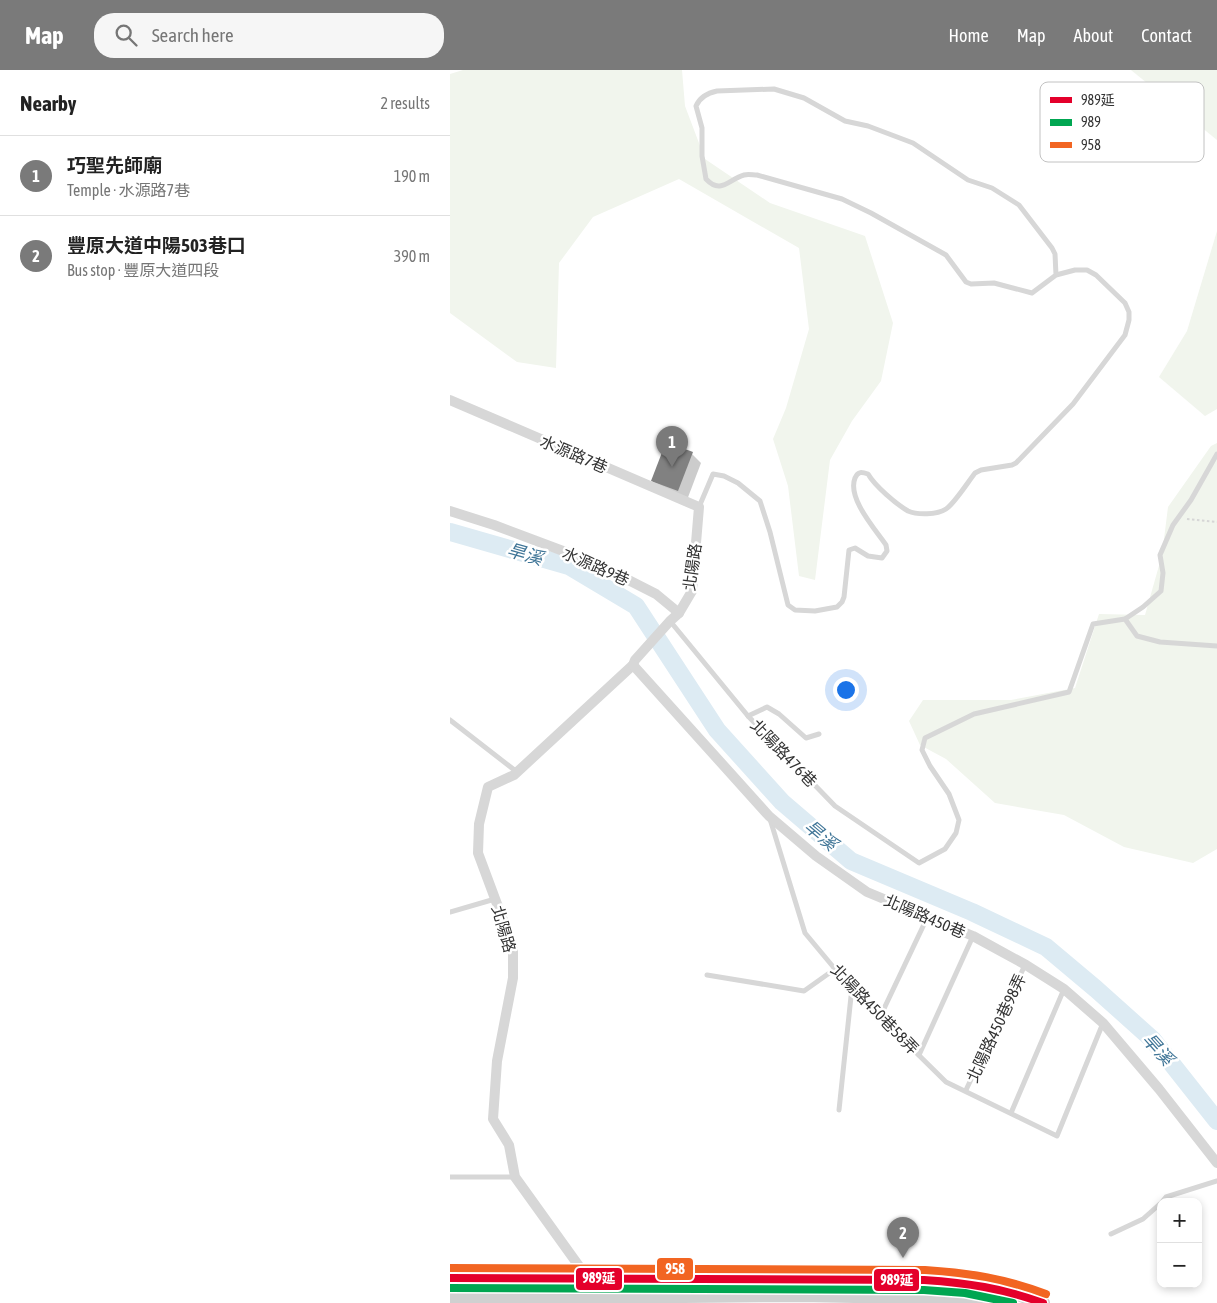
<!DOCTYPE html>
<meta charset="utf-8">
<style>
:root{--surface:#fff;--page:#f6f6f6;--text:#222;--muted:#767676;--line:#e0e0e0;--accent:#7a7a7a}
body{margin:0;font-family:"Asap Condensed","Noto Sans TC",sans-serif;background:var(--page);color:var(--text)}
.controls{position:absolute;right:15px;bottom:15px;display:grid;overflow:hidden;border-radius:10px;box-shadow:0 2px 8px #0003}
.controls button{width:45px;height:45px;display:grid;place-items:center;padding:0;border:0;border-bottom:1px solid var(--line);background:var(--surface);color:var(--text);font:25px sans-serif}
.you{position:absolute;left:395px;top:619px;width:18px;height:18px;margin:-12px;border:4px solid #fff;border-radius:50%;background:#1a73e8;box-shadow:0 0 0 8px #1a73e833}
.badge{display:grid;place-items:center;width:32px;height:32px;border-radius:50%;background:var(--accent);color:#fff;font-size:16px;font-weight:700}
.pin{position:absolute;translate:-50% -41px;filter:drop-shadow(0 1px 2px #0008)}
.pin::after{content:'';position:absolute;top:26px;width:18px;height:15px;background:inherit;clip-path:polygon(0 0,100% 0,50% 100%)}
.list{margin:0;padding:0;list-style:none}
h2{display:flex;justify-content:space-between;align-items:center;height:65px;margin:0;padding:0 20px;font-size:21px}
h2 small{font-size:16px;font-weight:400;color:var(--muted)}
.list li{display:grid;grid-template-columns:32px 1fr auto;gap:15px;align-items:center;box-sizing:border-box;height:80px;padding:0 20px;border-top:1px solid var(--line)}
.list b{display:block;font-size:19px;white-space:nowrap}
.list p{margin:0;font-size:16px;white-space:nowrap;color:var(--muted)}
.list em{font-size:16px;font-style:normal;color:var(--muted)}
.icon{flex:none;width:28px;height:28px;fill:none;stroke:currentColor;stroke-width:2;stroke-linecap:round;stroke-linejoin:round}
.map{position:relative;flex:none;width:767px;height:1233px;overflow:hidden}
header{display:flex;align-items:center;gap:30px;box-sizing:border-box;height:70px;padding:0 25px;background:var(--accent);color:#fff}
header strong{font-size:24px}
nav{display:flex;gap:28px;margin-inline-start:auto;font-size:18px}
.search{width:350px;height:45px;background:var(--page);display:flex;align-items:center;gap:12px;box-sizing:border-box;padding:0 18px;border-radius:20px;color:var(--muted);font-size:19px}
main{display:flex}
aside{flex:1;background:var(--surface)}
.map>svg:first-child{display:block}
.green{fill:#f1f5ed}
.shadow{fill:#0003}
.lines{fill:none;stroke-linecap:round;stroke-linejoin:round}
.river{stroke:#ddebf3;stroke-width:18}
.building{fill:#818181}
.path{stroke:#d6d6d6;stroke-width:2;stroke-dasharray:2.5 2.5;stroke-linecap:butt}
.lane{stroke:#d7d7d7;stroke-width:5}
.street{stroke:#d7d7d7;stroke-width:10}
.secondary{stroke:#d0d0d0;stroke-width:14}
.bus-1-casing{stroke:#fff;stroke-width:11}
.bus-2-casing{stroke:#fff;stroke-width:11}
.bus-3-casing{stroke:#fff;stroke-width:11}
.bus-1{stroke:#e4002b;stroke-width:8}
.bus-2{stroke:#00a651;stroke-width:8}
.bus-3{stroke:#f26522;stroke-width:8}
.labels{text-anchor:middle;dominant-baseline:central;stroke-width:5;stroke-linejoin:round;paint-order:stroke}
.street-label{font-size:16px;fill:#333;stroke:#fff}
.water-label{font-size:18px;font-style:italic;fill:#3f7597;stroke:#fff}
.key{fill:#fff;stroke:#c2c2c2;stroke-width:1}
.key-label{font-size:14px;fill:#333}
.line-badge{stroke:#fff;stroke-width:2}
.badge-label{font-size:14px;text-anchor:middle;font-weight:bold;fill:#fff}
</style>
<header>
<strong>Map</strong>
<div class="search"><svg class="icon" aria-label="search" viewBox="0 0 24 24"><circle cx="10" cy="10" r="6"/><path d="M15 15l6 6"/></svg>Search here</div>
<nav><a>Home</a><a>Map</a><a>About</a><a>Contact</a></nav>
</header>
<main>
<aside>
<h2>Nearby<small>2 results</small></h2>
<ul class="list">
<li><span class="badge">1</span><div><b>巧聖先師廟</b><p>Temple · 水源路7巷</p></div><em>190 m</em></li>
<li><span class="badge">2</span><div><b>豐原大道中陽503巷口</b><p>Bus stop · 豐原大道四段</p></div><em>390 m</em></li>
</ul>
</aside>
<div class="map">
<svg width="767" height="1233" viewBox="0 0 767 1233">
<rect width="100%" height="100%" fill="#fff"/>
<g class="green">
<path d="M 13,0 L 232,0 L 235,36 L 255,89 L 320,133 L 415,166 L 443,253 L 431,311 L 402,351 L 380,390 L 365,510 L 349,506 L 338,416 L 323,369 L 336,338 L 359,259 L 349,178 L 229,109 L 143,147 L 109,193 L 106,298 L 67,292 L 0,243 L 0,4 Z"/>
<path d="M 681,0 L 767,0 L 767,70 Z"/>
<path d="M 767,161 L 767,339 L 755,346 L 709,307 L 737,261 Z"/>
<path d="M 767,373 L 767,779 L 743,793 L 674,777 L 614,745 L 545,733 L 496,689 L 470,675 L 459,651 L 473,630 L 561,630 L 625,618 L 649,544 L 695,545 L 712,485 L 718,437 L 761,376 Z"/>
</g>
<path class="shadow" d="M 242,384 L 251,393 L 237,430 L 211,420 L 202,411 Z"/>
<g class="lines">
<path class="river" d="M 0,462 L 119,496 L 186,536 L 267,660 L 332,732 L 401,791 L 522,842 L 596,877 L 646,919 L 703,970 L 767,1051"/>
</g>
<path class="building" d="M 216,372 L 243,382 L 228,421 L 201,411 Z"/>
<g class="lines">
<path class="path" d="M 737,449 L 767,452"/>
<g class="lane">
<path d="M 249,437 L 263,404 L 274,406 L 288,413 L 310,431 L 320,462 L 338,535 L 345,540 L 365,541 L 387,537 L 392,532 L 394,527 L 399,480 L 405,478 L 418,486 L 432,488 L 437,481 L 436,475 C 425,459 397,428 405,408 C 408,401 412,402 418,404 C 425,416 446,434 458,441 C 467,445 487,445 496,439 C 504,434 518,412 525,403 L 531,400 L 562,395 L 566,393 L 623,334 L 675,265 L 679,250 L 679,242 L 675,233 L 646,205 L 637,200 L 625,200 L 606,205 L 582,223 L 544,213 L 521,214 L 516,212 L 496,185 L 421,143 L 392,129 L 307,105 C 303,105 298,104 294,105 C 279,109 271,125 256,109 L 252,86 L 252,58 L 246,36 C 250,27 257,23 267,21 L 324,19 L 354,28 L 395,51 L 418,56 L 463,73 L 518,110 L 542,118 L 569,135 L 602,178 L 605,184 L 606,205"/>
<path d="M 675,549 L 693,537 L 711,521 L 713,503 L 710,485 L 723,455 L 741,430 L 767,384"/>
<path d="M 220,551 L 298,646 L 385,736 L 469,793 L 495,779 L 506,763 L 509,750 L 499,724 L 480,696 L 472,680 L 475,668 L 524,644 L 619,622 L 643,554 L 675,549 L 687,566 L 710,572 L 767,576"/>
<path d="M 298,646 L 317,637 L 329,644 L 356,668 L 369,664"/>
<path d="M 0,650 L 67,702"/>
<path d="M 320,749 L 355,863 L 385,899 L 430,947 L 496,1012 L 607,1066 L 653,953"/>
<path d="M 0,842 L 45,829"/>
<path d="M 257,905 L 354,921 L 385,899"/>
<path d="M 430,947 L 477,848"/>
<path d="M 469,985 L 523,866"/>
<path d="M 516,1020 L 575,895"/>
<path d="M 389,1040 L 402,917"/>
<path d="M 561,1043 L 614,919"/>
<path d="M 0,1107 L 65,1107"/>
<path d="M 712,1132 L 716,1127 L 767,1111"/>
<path d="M 661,1164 L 693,1149 L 711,1133"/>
</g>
<g class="street">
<path d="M 0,330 L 249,437 L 242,521 L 229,543 L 220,551 L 185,590 L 183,595 L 64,705 L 38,717 L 29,754 L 28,783 L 63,877 L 63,908 L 47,991 L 43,1049 L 59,1075 L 65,1107 L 139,1210 L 153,1226"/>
<path d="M 0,441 L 44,455 L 145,493 L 206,524 L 229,543"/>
<path d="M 183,595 L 319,746 L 366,786 L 417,822 L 523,866 L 576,895 L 614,919 L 653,953 L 709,1019 L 767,1093"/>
</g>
<g class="secondary">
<path d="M 0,1208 L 474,1210 L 516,1213 L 562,1222 L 593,1233"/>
<path d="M 0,1228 L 349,1225 L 461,1227 L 530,1233"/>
</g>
<g class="bus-1-casing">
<path id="bus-1" d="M 0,1208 L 474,1210 C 517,1213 552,1218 593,1233"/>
</g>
<g class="bus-2-casing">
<path id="bus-2" d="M 0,1218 L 474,1220 L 515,1223 L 563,1233"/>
</g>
<g class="bus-3-casing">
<path id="bus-3" d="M 0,1198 L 475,1200 C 520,1203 553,1208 596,1224"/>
</g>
<use href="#bus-1" class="bus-1"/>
<use href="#bus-2" class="bus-2"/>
<use href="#bus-3" class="bus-3"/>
</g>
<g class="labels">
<g class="street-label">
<text transform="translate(124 384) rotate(23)">水源路7巷</text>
<text transform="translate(146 496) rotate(24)">水源路9巷</text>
<text transform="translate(242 497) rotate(-82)">北陽路</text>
<text transform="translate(334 683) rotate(46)">北陽路476巷</text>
<text transform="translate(475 846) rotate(23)">北陽路450巷</text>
<text transform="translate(54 859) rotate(74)">北陽路</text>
<text transform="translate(425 939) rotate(46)">北陽路450巷58弄</text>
<text transform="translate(546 958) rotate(-65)">北陽路450巷98弄</text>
</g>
<g class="water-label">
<text transform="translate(75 484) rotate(16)">旱溪</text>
<text transform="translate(371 765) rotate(40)">旱溪</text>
<text transform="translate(708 979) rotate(48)">旱溪</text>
</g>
</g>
<rect x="590" y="12" width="164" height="80" rx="8" class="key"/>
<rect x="600" y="27" width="22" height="6" fill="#e4002b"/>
<rect x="600" y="49" width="22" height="7" fill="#00a651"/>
<rect x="600" y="72" width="22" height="6" fill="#f26522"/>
<g class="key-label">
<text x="631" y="35">989延</text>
<text x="631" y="57">989</text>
<text x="631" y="80">958</text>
</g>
<g class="line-badge">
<rect x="206" y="1187" width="38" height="24" rx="5" fill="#f26522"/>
<rect x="125" y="1197" width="48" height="24" rx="5" fill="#e4002b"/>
<rect x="423" y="1198" width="47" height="24" rx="5" fill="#e4002b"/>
</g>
<g class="badge-label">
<text x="225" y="1204">958</text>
<text x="149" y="1213">989延</text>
<text x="447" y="1215">989延</text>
</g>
</svg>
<div class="controls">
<button>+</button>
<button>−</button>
</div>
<div class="you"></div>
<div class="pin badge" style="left:222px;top:397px">1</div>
<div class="pin badge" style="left:453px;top:1188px">2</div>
</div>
</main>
